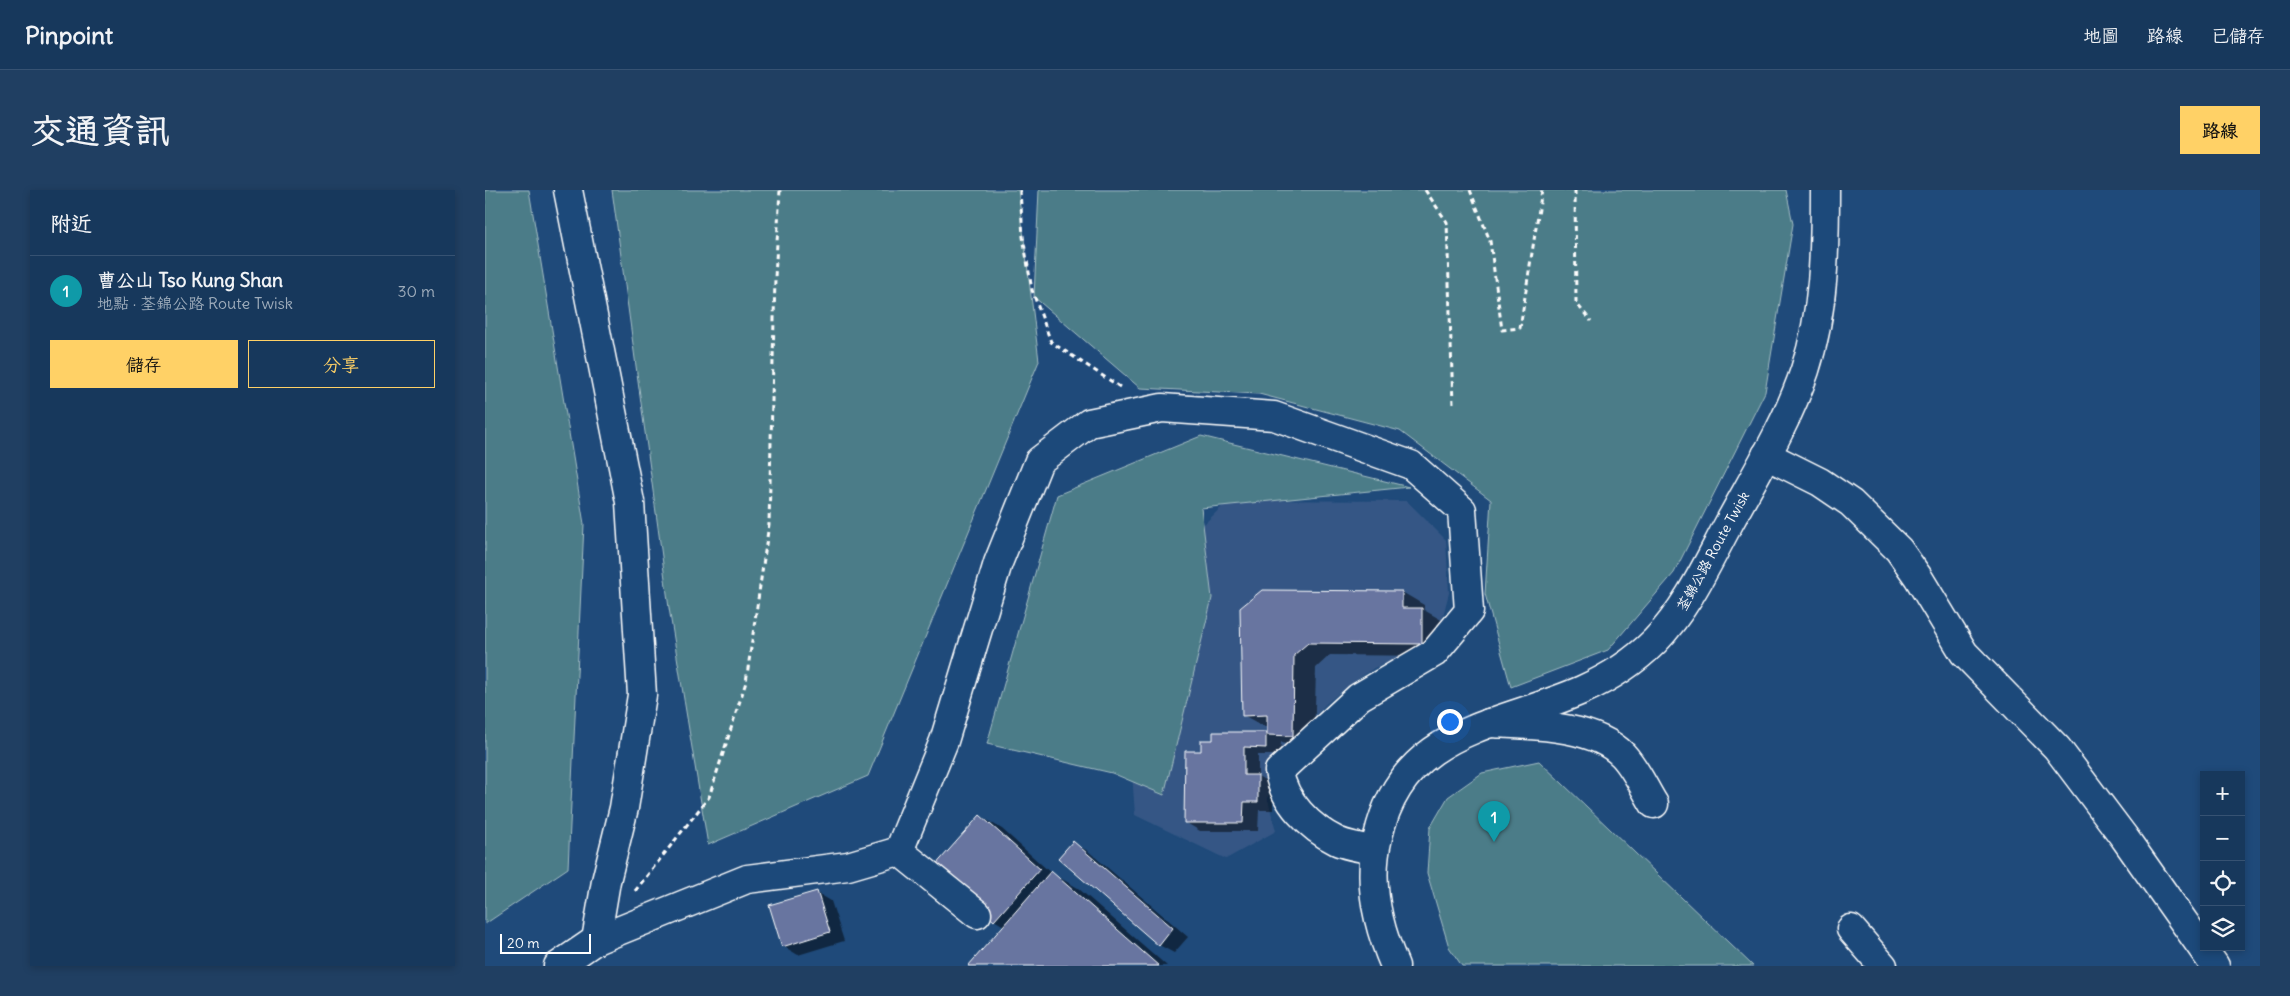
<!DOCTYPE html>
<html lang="zh-TW">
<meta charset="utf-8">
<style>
:root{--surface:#17385c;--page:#203f62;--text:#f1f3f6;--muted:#9eacbb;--line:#365272;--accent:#ffd166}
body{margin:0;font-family:Delius,"LXGW WenKai TC",sans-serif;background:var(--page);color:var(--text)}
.controls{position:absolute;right:15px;bottom:15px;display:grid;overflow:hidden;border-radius:0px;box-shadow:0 2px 8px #0003}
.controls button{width:45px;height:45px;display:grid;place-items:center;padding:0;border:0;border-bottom:1px solid var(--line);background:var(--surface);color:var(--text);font:25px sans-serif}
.scale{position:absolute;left:15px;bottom:12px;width:91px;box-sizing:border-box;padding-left:5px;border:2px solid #fff;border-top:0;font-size:14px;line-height:18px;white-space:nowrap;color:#fff;-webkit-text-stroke:4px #1f4a7a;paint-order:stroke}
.you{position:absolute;left:964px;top:531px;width:18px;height:18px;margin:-12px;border:4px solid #fff;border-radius:50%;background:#1a73e8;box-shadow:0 0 0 8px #1a73e833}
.badge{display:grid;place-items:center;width:32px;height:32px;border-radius:50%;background:var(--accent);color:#fff;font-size:16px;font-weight:700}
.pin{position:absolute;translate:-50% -41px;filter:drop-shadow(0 1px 2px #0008)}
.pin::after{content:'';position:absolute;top:26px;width:18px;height:15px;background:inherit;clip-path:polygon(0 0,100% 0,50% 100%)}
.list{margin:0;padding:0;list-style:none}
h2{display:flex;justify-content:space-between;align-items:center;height:65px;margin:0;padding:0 20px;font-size:21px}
h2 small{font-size:16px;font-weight:400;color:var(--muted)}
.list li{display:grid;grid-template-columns:32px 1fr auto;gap:15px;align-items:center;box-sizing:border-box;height:70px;padding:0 20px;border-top:1px solid var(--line)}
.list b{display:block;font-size:19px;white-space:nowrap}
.list p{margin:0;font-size:16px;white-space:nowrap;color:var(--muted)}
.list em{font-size:16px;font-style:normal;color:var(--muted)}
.actions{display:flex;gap:10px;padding:15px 20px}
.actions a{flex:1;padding:11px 0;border:1px solid var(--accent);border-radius:0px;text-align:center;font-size:18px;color:var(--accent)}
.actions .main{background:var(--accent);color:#111}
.icon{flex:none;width:28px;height:28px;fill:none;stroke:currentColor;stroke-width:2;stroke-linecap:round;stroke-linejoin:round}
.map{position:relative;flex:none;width:1775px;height:776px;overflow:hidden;border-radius:0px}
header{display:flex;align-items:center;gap:30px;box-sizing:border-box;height:70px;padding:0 25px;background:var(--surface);border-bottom:1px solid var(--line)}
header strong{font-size:24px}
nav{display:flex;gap:28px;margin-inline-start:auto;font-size:18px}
.intro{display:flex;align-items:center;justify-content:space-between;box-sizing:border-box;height:120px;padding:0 30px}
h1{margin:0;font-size:35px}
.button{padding:12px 22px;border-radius:0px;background:var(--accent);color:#111;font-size:18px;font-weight:700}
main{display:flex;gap:30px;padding:0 30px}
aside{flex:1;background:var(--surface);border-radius:0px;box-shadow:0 2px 8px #0003}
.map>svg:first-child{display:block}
.built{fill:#355785}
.green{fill:#4b7c88;stroke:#a5bec4}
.shadow{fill:#0007}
.building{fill:#6774a0;stroke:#fff}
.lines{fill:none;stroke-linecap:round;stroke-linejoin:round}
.minor-casing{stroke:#fff;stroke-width:31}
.major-casing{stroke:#fff;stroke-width:31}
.path{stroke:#fff;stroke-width:3;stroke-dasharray:5 4;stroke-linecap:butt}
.minor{stroke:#1f4a7a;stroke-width:28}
.major{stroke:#1f4a7a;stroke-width:28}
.labels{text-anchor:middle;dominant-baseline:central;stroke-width:5;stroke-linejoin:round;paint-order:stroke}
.street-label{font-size:14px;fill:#fff;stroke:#1f4a7a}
</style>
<header>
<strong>Pinpoint</strong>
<nav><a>地圖</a><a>路線</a><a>已儲存</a></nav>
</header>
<div class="intro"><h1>交通資訊</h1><a class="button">路線</a></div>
<main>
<aside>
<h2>附近<small></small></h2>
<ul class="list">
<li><span class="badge" style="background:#0f9aa8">1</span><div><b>曹公山 Tso Kung Shan</b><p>地點 · 荃錦公路 Route Twisk</p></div><em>30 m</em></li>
</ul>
<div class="actions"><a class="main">儲存</a><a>分享</a></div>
</aside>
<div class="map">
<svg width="1775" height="776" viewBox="0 0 1775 776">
<rect width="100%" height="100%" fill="#1f4a7a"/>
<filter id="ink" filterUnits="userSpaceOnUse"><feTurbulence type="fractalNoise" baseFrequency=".02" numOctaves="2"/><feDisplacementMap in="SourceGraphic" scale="10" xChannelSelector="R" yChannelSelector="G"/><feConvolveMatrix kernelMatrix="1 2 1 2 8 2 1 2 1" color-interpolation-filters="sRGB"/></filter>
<g filter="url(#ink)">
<path class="built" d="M 744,310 L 922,311 L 961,350 L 964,403 L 951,452 L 889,478 L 863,496 L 842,513 L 805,552 L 786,577 L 783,610 L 791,641 L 741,669 L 650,625 L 635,415 Z"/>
<g class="green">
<path d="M 0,0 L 44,0 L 99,334 L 83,678 L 0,734 Z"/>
<path d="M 127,0 L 533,0 L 554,171 L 383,586 L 223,655 L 184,418 Z"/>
<path d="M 554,0 L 1301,0 L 1308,34 L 1280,202 L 1189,383 L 1123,460 L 1026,497 L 1000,404 L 1006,310 L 915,241 L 774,204 L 655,198 L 549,107 Z"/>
<path d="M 716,246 L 924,297 L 716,318 L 727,408 L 679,605 L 627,583 L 502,554 L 572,305 Z"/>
<path d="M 1054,571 L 1268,776 L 977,776 L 964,757 L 942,683 L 945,638 L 963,607 L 997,583 Z"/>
</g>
<g class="shadow">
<path d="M 917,402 L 939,415 L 939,420 L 958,431 L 958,466 L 845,465 L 831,478 L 829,558 L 805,557 L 796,552 L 795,565 L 773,565 L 773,586 L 788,595 L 788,620 L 774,620 L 773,641 L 715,641 L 700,632 L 718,563 L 781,544 L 784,545 L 784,537 L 780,537 L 758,525 L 756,418 Z"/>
<path d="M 495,626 L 517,639 L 566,683 L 593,698 L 682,776 L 485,776 L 519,736 L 509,730 Z"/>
<path d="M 588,653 L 603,661 L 703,747 L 689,763 L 674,755 Z"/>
<path d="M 331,702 L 346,711 L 359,751 L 313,765 L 298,756 Z"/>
</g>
<g class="building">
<path d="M 777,400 L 917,401 L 917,418 L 937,418 L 937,454 L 823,453 L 809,465 L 808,546 L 782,545 L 782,525 L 757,526 L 755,418 Z"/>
<path d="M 728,542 L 781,542 L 781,558 L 759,557 L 759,585 L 773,585 L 773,612 L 759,612 L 758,633 L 699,633 L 700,561 L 716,561 L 716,550 L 728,550 Z"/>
<path d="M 495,625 L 555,679 L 509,731 L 448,678 Z"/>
<path d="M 588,651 L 688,738 L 674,756 L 573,668 Z"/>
<path d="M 566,681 L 674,776 L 483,776 Z"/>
<path d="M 332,701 L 345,742 L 297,757 L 284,715 Z"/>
</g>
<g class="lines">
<g class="minor-casing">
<g id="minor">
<path d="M 83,0 L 145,312 L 157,505 L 139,618 L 121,691 L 111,750"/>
<path d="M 1281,265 L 1335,292 L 1366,313 L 1414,360 L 1433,387 L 1479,463 L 1572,558 L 1639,647 L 1730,776"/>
<path d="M 1004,533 C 1044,535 1108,534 1138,565 C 1151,579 1159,598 1169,614"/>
<path d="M 414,661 L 492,724"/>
<path d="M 1366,739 L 1398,776"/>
<path d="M 73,776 L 111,750 L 262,689 L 363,676 L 414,661 L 459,551 L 513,373 L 554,271 L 604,233 L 677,218 L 789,226 L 926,275 L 977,320 L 984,421 L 949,463 L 874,507 L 794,581 C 798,611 825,638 852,651 C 863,656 877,658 890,660"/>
</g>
</g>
<g class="major-casing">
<path id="major" d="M 910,776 C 892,735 882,691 893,647 C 917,538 1013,537 1097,500 C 1124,488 1149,472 1170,451 C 1202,418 1222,374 1243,335 C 1270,285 1302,234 1320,180 C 1339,122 1340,60 1340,0"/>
</g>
<g class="path">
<path d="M 535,0 L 538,47 L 547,100 L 566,152 L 635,197"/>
<path d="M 940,0 L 962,32 L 968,215"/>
<path d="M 985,0 L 1005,51 L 1017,140 L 1035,138 L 1057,0"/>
<path d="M 1090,0 L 1091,113 L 1106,131"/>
<path d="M 150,701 L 224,607 L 261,492 L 284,334 L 290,88 L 295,0"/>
</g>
<use href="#minor" class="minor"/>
<use href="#major" class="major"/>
</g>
</g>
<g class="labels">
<g class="street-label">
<text transform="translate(1228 361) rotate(-61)">荃錦公路 Route Twisk</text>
</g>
</g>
</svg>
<div class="controls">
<button>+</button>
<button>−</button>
<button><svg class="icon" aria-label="locate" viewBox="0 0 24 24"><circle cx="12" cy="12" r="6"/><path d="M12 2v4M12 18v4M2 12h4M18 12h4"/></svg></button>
<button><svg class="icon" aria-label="layers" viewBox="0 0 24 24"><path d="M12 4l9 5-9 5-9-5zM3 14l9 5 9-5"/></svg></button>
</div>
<div class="scale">20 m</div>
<div class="you"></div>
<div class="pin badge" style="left:1009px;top:652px;background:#0f9aa8">1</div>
</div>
</main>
